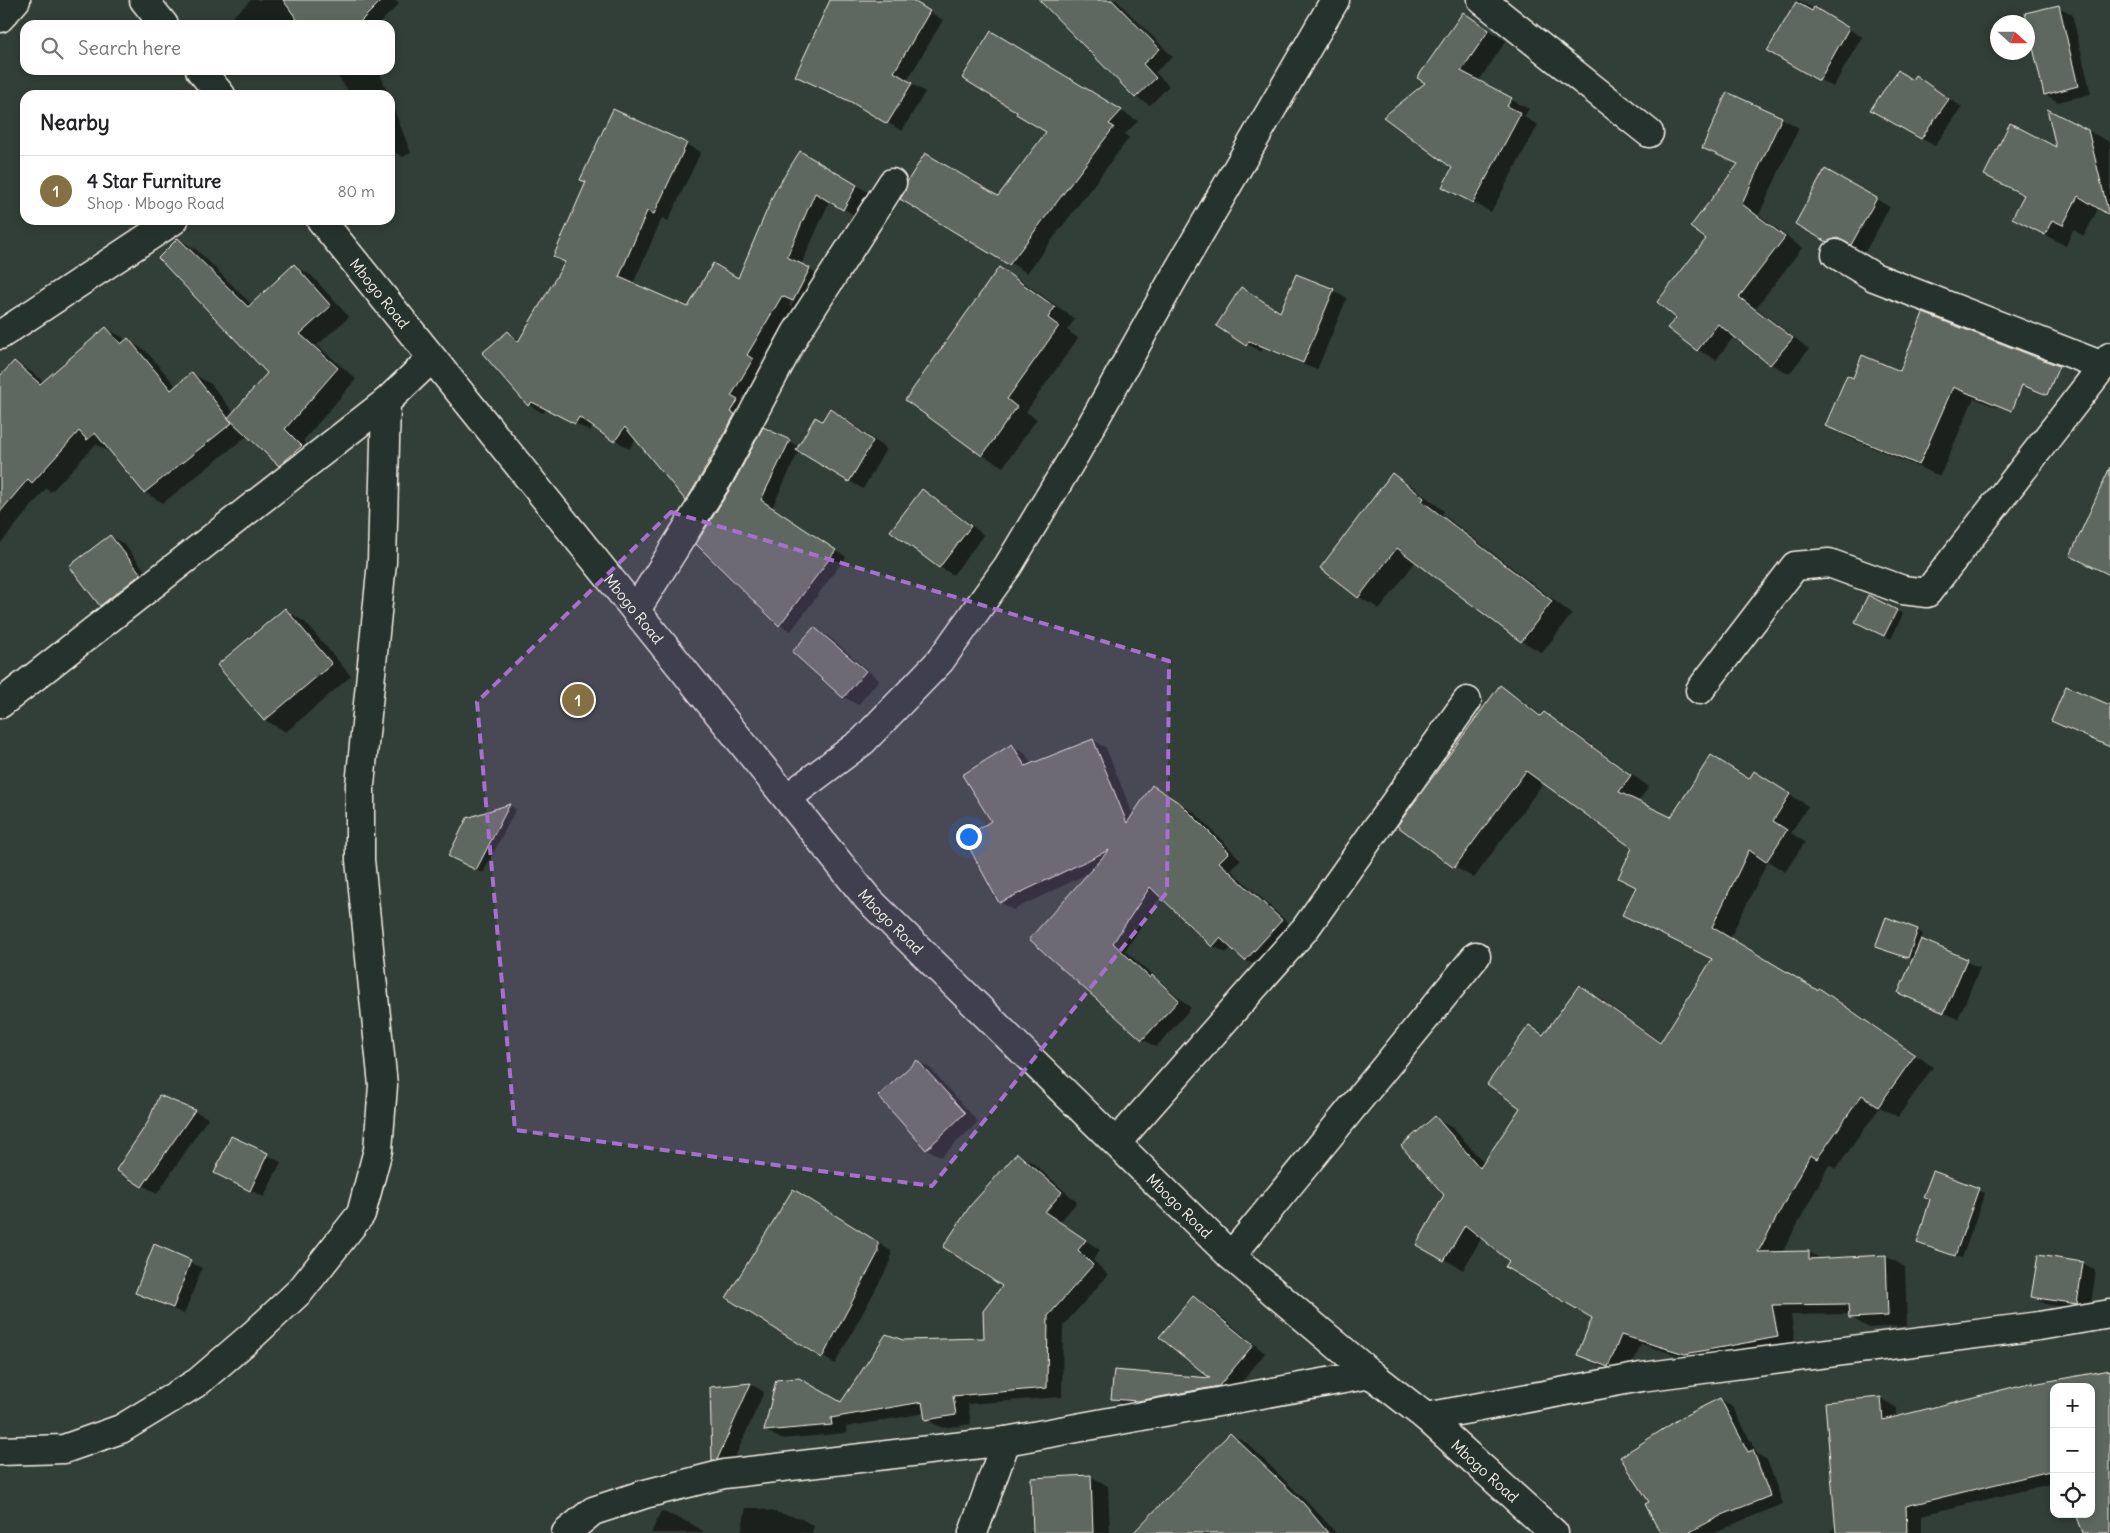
<!DOCTYPE html>
<meta charset="utf-8">
<style>
:root{--surface:#fff;--page:#f2f2f2;--text:#202124;--muted:#757577;--line:#e0e0e0;--accent:#847042}
body{margin:0;font-family:Delius,sans-serif;background:var(--page);color:var(--text)}
.controls{position:absolute;right:15px;bottom:15px;display:grid;overflow:hidden;border-radius:10px;box-shadow:0 2px 8px #0003}
.controls button{width:45px;height:45px;display:grid;place-items:center;padding:0;border:0;border-bottom:1px solid var(--line);background:var(--surface);color:var(--text);font:25px sans-serif}
.compass{position:absolute;left:1990px;top:15px;width:45px;height:45px;border-radius:50%;background:var(--surface);box-shadow:0 2px 8px #0003;rotate:111deg}
.you{position:absolute;left:968px;top:836px;width:18px;height:18px;margin:-12px;border:4px solid #fff;border-radius:50%;background:#1a73e8;box-shadow:0 0 0 8px #1a73e833}
.badge{display:grid;place-items:center;width:32px;height:32px;border-radius:50%;background:var(--accent);color:#fff;font-size:16px;font-weight:700}
.pin{position:absolute;translate:-50% -50%;border:2px solid #fff;box-shadow:0 1px 5px #0006}
.list{margin:0;padding:0;list-style:none}
h2{display:flex;justify-content:space-between;align-items:center;height:65px;margin:0;padding:0 20px;font-size:21px}
h2 small{font-size:16px;font-weight:400;color:var(--muted)}
.list li{display:grid;grid-template-columns:32px 1fr auto;gap:15px;align-items:center;box-sizing:border-box;height:70px;padding:0 20px;border-top:1px solid var(--line)}
.list b{display:block;font-size:19px;white-space:nowrap}
.list p{margin:0;font-size:16px;white-space:nowrap;color:var(--muted)}
.list em{font-size:16px;font-style:normal;color:var(--muted)}
.icon{flex:none;width:28px;height:28px;fill:none;stroke:currentColor;stroke-width:2;stroke-linecap:round;stroke-linejoin:round}
.map{position:relative;flex:none;width:2110px;height:1533px;overflow:hidden}
.search{position:absolute;background:var(--surface);box-shadow:0 2px 8px #0003;left:20px;top:20px;width:375px;height:55px;display:flex;align-items:center;gap:12px;box-sizing:border-box;padding:0 18px;border-radius:15px;color:var(--muted);font-size:19px}
.panel{position:absolute;background:var(--surface);box-shadow:0 2px 8px #0003;left:20px;top:90px;width:375px;height:135px;border-radius:15px}
.map>svg:first-child{display:block}
.shadow{fill:#0007}
.building{fill:#5f6861;stroke:#f4f1e8}
.lines{fill:none;stroke-linecap:round;stroke-linejoin:round}
.minor-casing{stroke:#f4f1e8;stroke-width:31}
.major-casing{stroke:#f4f1e8;stroke-width:31}
.minor{stroke:#26332d;stroke-width:28}
.major{stroke:#26332d;stroke-width:28}
.marked{fill:#a571cd;fill-opacity:0.2;stroke:#a571cd;stroke-width:4;stroke-dasharray:10 6;stroke-linejoin:round}
.labels{text-anchor:middle;dominant-baseline:central;stroke-width:5;stroke-linejoin:round;paint-order:stroke}
.street-label{font-size:15px;fill:#f4f1e8;stroke:#26332d}
</style>
<div class="map">
<svg width="2110" height="1533" viewBox="0 0 2110 1533">
<rect width="100%" height="100%" fill="#323e38"/>
<filter id="ink" filterUnits="userSpaceOnUse"><feTurbulence type="fractalNoise" baseFrequency=".02" numOctaves="2"/><feDisplacementMap in="SourceGraphic" scale="10" xChannelSelector="R" yChannelSelector="G"/><feConvolveMatrix kernelMatrix="1 2 1 2 8 2 1 2 1" color-interpolation-filters="sRGB"/></filter>
<g filter="url(#ink)">
<g class="shadow">
<path d="M 251,0 L 395,0 L 399,4 L 378,25 L 232,25 L 228,21 Z"/>
<path d="M 840,0 L 910,0 L 943,20 L 907,81 L 925,92 L 902,131 L 862,108 L 796,76 Z"/>
<path d="M 1041,0 L 1116,0 L 1173,57 L 1155,72 L 1169,86 L 1150,105 L 1136,97 Z"/>
<path d="M 1798,0 L 1862,37 L 1833,87 L 1769,51 Z"/>
<path d="M 2058,7 L 2072,14 L 2091,94 L 2058,102 L 2045,94 Z"/>
<path d="M 1463,13 L 1506,41 L 1478,82 L 1529,109 L 1524,117 L 1538,125 L 1491,212 L 1461,196 L 1427,83 Z"/>
<path d="M 1008,42 L 1138,121 L 1125,134 L 1129,138 L 1027,273 L 902,199 L 998,197 L 1047,132 L 1019,111 Z"/>
<path d="M 334,70 L 379,70 L 388,95 L 351,95 Z"/>
<path d="M 1899,72 L 1913,80 L 1916,77 L 1962,107 L 1935,146 L 1872,110 Z"/>
<path d="M 390,99 L 411,153 L 403,157 L 390,150 Z"/>
<path d="M 2049,111 L 2110,142 L 2110,214 L 2099,207 L 2084,236 L 2073,230 L 2066,246 L 2034,229 L 2025,196 L 2006,186 L 2057,149 Z"/>
<path d="M 1781,118 L 1799,128 L 1759,215 L 1802,248 L 1756,308 L 1809,349 L 1789,374 L 1771,364 L 1735,335 L 1716,360 L 1698,350 L 1669,328 L 1678,317 L 1707,238 L 1738,165 L 1703,147 Z"/>
<path d="M 686,144 L 701,152 L 668,221 L 662,218 L 633,284 L 688,308 L 739,280 L 800,152 L 871,194 L 857,217 L 830,200 L 801,265 L 808,269 L 789,306 L 791,307 L 810,270 L 823,278 L 808,308 L 796,303 L 760,364 L 766,368 L 700,508 L 687,500 L 636,439 L 629,449 L 593,425 L 590,431 L 547,409 L 543,413 L 529,405 L 508,333 L 520,340 L 566,263 L 555,256 Z"/>
<path d="M 1826,171 L 1890,207 L 1865,252 L 1851,246 L 1841,249 L 1796,223 Z"/>
<path d="M 178,239 L 197,250 L 252,305 L 294,265 L 312,276 L 349,317 L 317,345 L 356,379 L 303,441 L 320,457 L 298,476 L 279,465 L 248,435 L 163,503 L 144,492 L 109,447 L 106,450 L 96,444 L 51,492 L 46,489 L 0,544 L 0,378 L 15,362 L 33,373 L 44,382 L 106,328 L 146,351 L 177,387 L 193,374 L 211,384 L 234,413 L 268,373 Z"/>
<path d="M 999,269 L 1020,280 L 1075,319 L 1067,330 L 1078,338 L 1026,412 L 1037,419 L 1003,467 L 983,455 L 906,400 Z"/>
<path d="M 1333,290 L 1347,298 L 1317,370 L 1263,348 L 1261,352 L 1218,326 L 1281,313 Z"/>
<path d="M 2022,357 L 1996,407 L 1974,398 L 1940,476 L 1847,437 L 1827,425 L 1854,379 Z"/>
<path d="M 831,410 L 844,417 L 886,449 L 863,489 L 799,451 L 772,508 L 846,557 L 791,631 L 779,625 L 697,544 L 789,441 L 799,447 L 823,423 Z"/>
<path d="M 1392,475 L 1412,486 L 1444,511 L 1442,514 L 1572,614 L 1542,653 L 1522,641 L 1416,561 L 1380,609 L 1359,597 L 1321,568 Z"/>
<path d="M 2110,485 L 2110,575 L 2071,556 Z"/>
<path d="M 923,491 L 936,498 L 984,535 L 953,575 L 940,567 L 892,531 Z"/>
<path d="M 110,536 L 124,544 L 154,582 L 115,613 L 101,605 Z"/>
<path d="M 285,610 L 305,622 L 351,676 L 286,732 L 265,720 L 219,665 Z"/>
<path d="M 1897,611 L 1903,614 L 1891,639 L 1863,625 Z"/>
<path d="M 814,628 L 828,636 L 879,680 L 858,705 L 844,697 L 793,652 Z"/>
<path d="M 1500,687 L 1519,698 L 1542,716 L 1544,714 L 1563,724 L 1649,787 L 1638,802 L 1672,819 L 1712,756 L 1750,780 L 1773,784 L 1808,806 L 1791,833 L 1805,842 L 1785,872 L 1768,861 L 1730,938 L 1818,991 L 1819,989 L 1838,1000 L 1933,1067 L 1898,1117 L 1880,1107 L 1836,1169 L 1829,1165 L 1782,1253 L 1809,1252 L 1821,1259 L 1886,1256 L 1905,1267 L 1907,1326 L 1869,1328 L 1850,1317 L 1850,1314 L 1791,1315 L 1796,1348 L 1705,1364 L 1641,1344 L 1627,1377 L 1598,1365 L 1579,1354 L 1594,1318 L 1510,1260 L 1482,1237 L 1463,1270 L 1418,1244 L 1446,1195 L 1435,1118 L 1454,1129 L 1485,1164 L 1522,1108 L 1529,1026 L 1544,1035 L 1579,986 L 1598,997 L 1662,1043 L 1713,960 L 1624,915 L 1636,888 L 1633,848 L 1544,782 L 1474,878 L 1455,867 L 1399,826 Z"/>
<path d="M 2110,707 L 2110,740 L 2107,746 L 2052,720 Z"/>
<path d="M 1093,740 L 1106,748 L 1133,815 L 1153,786 L 1195,813 L 1241,860 L 1231,870 L 1294,928 L 1259,967 L 1245,960 L 1232,947 L 1226,953 L 1213,946 L 1161,896 L 1125,951 L 1191,1008 L 1156,1047 L 1142,1039 L 1091,872 L 1013,910 L 1000,902 L 993,822 L 1012,746 L 1025,753 L 1032,765 Z"/>
<path d="M 510,806 L 516,809 L 483,873 L 455,859 L 468,819 Z"/>
<path d="M 1917,930 L 1923,934 L 1921,941 L 1980,968 L 1958,1019 L 1899,992 L 1913,960 L 1877,946 Z"/>
<path d="M 918,1061 L 931,1069 L 978,1122 L 941,1157 L 927,1149 Z"/>
<path d="M 194,1111 L 208,1118 L 157,1194 L 118,1169 Z"/>
<path d="M 232,1137 L 281,1162 L 264,1197 L 215,1173 Z"/>
<path d="M 1017,1154 L 1033,1163 L 1077,1202 L 1060,1222 L 1100,1250 L 1093,1260 L 1108,1275 L 1063,1326 L 1062,1397 L 968,1404 L 971,1424 L 942,1428 L 926,1419 L 925,1413 L 846,1427 L 847,1433 L 781,1439 L 765,1430 L 841,1404 L 903,1341 L 985,1339 L 1004,1286 Z"/>
<path d="M 1934,1172 L 1985,1193 L 1962,1258 L 1918,1243 L 1931,1200 L 1925,1196 Z"/>
<path d="M 807,1198 L 891,1251 L 891,1261 L 835,1364 L 823,1357 Z"/>
<path d="M 155,1246 L 202,1268 L 184,1314 L 137,1293 Z"/>
<path d="M 2083,1263 L 2096,1271 L 2090,1311 L 2046,1304 L 2032,1296 Z"/>
<path d="M 1193,1297 L 1207,1305 L 1265,1353 L 1233,1393 L 1126,1406 L 1112,1398 L 1214,1380 Z"/>
<path d="M 2110,1371 L 2110,1533 L 2084,1533 L 2091,1514 L 2091,1387 L 2054,1387 L 2054,1483 L 1922,1515 L 1922,1533 L 1830,1533 L 1836,1525 L 1881,1398 L 1897,1408 L 1897,1417 L 2033,1384 L 2035,1385 Z"/>
<path d="M 751,1384 L 764,1392 L 731,1466 L 726,1468 L 713,1460 L 712,1388 Z"/>
<path d="M 1720,1399 L 1733,1407 L 1757,1454 L 1767,1460 L 1783,1504 L 1736,1523 L 1716,1533 L 1661,1533 L 1651,1503 Z"/>
<path d="M 1231,1434 L 1248,1444 L 1321,1516 L 1336,1533 L 1134,1533 Z"/>
<path d="M 1090,1476 L 1108,1486 L 1110,1533 L 1029,1533 Z"/>
<path d="M 746,1508 L 758,1508 L 800,1518 L 814,1526 L 812,1533 L 741,1533 Z"/>
<path d="M 661,1511 L 690,1523 L 703,1531 L 702,1533 L 651,1533 Z"/>
</g>
<g class="building">
<path d="M 283,0 L 382,0 L 357,25 L 301,25 Z"/>
<path d="M 830,0 L 912,0 L 930,11 L 894,72 L 912,83 L 887,124 L 851,102 L 795,76 Z"/>
<path d="M 1039,0 L 1112,0 L 1160,49 L 1143,64 L 1156,78 L 1135,98 Z"/>
<path d="M 1796,2 L 1812,11 L 1814,7 L 1849,28 L 1819,81 L 1767,51 Z"/>
<path d="M 2059,5 L 2078,86 L 2044,95 L 2025,13 Z"/>
<path d="M 1463,12 L 1489,30 L 1461,71 L 1512,98 L 1507,106 L 1521,113 L 1473,203 L 1442,187 L 1452,168 L 1383,117 L 1425,83 L 1417,78 Z"/>
<path d="M 991,31 L 1122,110 L 1109,124 L 1114,127 L 1009,265 L 900,199 L 905,191 L 907,182 L 925,153 L 998,196 L 1046,132 L 1016,114 L 1017,112 L 962,78 Z"/>
<path d="M 1898,70 L 1912,80 L 1915,75 L 1949,99 L 1921,139 L 1870,110 Z"/>
<path d="M 1727,92 L 1782,117 L 1742,204 L 1785,237 L 1739,297 L 1793,338 L 1770,365 L 1718,324 L 1697,351 L 1667,328 L 1676,318 L 1657,302 L 1706,239 L 1690,227 L 1738,164 L 1702,148 Z"/>
<path d="M 613,109 L 687,143 L 654,214 L 647,211 L 619,277 L 688,307 L 713,263 L 738,278 L 775,191 L 800,151 L 857,185 L 843,210 L 815,193 L 787,257 L 810,268 L 793,301 L 782,296 L 747,355 L 753,359 L 731,396 L 738,400 L 731,412 L 735,414 L 705,469 L 686,501 L 625,427 L 614,442 L 579,417 L 575,424 L 532,402 L 528,406 L 482,353 L 508,331 L 518,342 L 565,262 L 553,257 L 586,182 L 580,180 Z"/>
<path d="M 2047,109 L 2088,130 L 2109,215 L 2078,196 L 2063,225 L 2052,220 L 2045,235 L 2012,218 L 2024,195 L 1984,175 L 2010,123 L 2056,147 Z"/>
<path d="M 1825,169 L 1877,198 L 1851,245 L 1837,238 L 1827,242 L 1795,224 Z"/>
<path d="M 178,238 L 248,307 L 294,264 L 331,306 L 300,334 L 338,368 L 285,429 L 302,446 L 279,466 L 228,418 L 232,423 L 144,493 L 95,433 L 87,440 L 79,431 L 32,483 L 28,479 L 0,512 L 0,376 L 14,361 L 40,384 L 106,327 L 121,344 L 128,338 L 171,390 L 192,372 L 228,418 L 267,373 L 158,258 Z"/>
<path d="M 999,267 L 1055,307 L 1048,318 L 1059,326 L 1007,399 L 1017,407 L 982,456 L 905,400 Z"/>
<path d="M 1296,274 L 1334,289 L 1303,363 L 1249,341 L 1246,346 L 1216,326 L 1241,287 L 1280,312 Z"/>
<path d="M 1923,313 L 2059,366 L 2047,395 L 2022,385 L 2012,411 L 1953,387 L 1919,465 L 1825,426 L 1847,375 L 1853,378 L 1862,355 L 1900,371 Z"/>
<path d="M 830,408 L 873,441 L 849,482 L 796,450 L 815,417 L 822,421 Z"/>
<path d="M 763,427 L 790,440 L 761,500 L 836,550 L 779,626 L 696,544 L 733,484 Z"/>
<path d="M 2110,467 L 2110,575 L 2070,556 Z"/>
<path d="M 1392,473 L 1424,498 L 1422,501 L 1552,601 L 1521,642 L 1397,548 L 1358,598 L 1320,568 Z"/>
<path d="M 922,489 L 971,526 L 939,568 L 890,531 Z"/>
<path d="M 110,535 L 141,574 L 100,606 L 69,566 Z"/>
<path d="M 1868,595 L 1897,610 L 1884,636 L 1855,622 Z"/>
<path d="M 285,608 L 332,664 L 264,721 L 217,665 Z"/>
<path d="M 814,627 L 866,671 L 843,698 L 792,652 Z"/>
<path d="M 1500,685 L 1540,716 L 1544,712 L 1631,775 L 1619,792 L 1671,817 L 1711,755 L 1749,779 L 1754,771 L 1790,794 L 1773,821 L 1787,830 L 1766,862 L 1749,850 L 1712,927 L 1817,990 L 1819,988 L 1915,1055 L 1878,1107 L 1862,1095 L 1817,1159 L 1810,1155 L 1758,1252 L 1809,1251 L 1809,1259 L 1886,1255 L 1888,1316 L 1849,1318 L 1848,1304 L 1772,1305 L 1778,1337 L 1685,1354 L 1621,1335 L 1608,1367 L 1577,1355 L 1592,1318 L 1505,1267 L 1509,1261 L 1465,1225 L 1444,1261 L 1416,1245 L 1444,1195 L 1401,1146 L 1435,1116 L 1480,1168 L 1520,1108 L 1487,1084 L 1529,1025 L 1543,1035 L 1579,985 L 1660,1043 L 1712,959 L 1622,915 L 1636,887 L 1618,878 L 1632,848 L 1526,771 L 1454,868 L 1397,826 Z"/>
<path d="M 2066,686 L 2110,705 L 2110,747 L 2051,721 Z"/>
<path d="M 1093,739 L 1127,823 L 1152,785 L 1181,804 L 1229,852 L 1219,862 L 1282,920 L 1245,961 L 1220,938 L 1212,947 L 1150,887 L 1113,943 L 1150,978 L 1152,975 L 1179,1000 L 1142,1040 L 1029,939 L 1109,850 L 999,903 L 964,838 L 991,821 L 962,775 L 1012,744 L 1025,766 Z"/>
<path d="M 510,804 L 476,870 L 448,856 L 467,818 Z"/>
<path d="M 1886,917 L 1918,929 L 1908,958 L 1875,947 Z"/>
<path d="M 1921,939 L 1967,959 L 1944,1013 L 1898,993 Z"/>
<path d="M 917,1060 L 965,1113 L 926,1150 L 878,1096 Z"/>
<path d="M 159,1095 L 195,1110 L 142,1187 L 116,1170 L 148,1122 Z"/>
<path d="M 231,1136 L 268,1153 L 250,1191 L 214,1173 Z"/>
<path d="M 1017,1153 L 1062,1192 L 1045,1212 L 1086,1240 L 1078,1250 L 1093,1265 L 1048,1316 L 1047,1388 L 953,1396 L 956,1415 L 925,1420 L 922,1402 L 831,1418 L 832,1425 L 764,1431 L 776,1380 L 799,1378 L 841,1402 L 886,1334 L 903,1340 L 984,1338 L 983,1311 L 1002,1286 L 943,1247 L 970,1206 Z"/>
<path d="M 1933,1171 L 1979,1188 L 1955,1256 L 1917,1243 L 1930,1199 L 1923,1197 Z"/>
<path d="M 793,1189 L 878,1242 L 878,1253 L 822,1358 L 726,1298 Z"/>
<path d="M 154,1244 L 191,1260 L 173,1308 L 135,1293 Z"/>
<path d="M 2038,1255 L 2083,1262 L 2077,1304 L 2031,1297 Z"/>
<path d="M 1193,1296 L 1253,1345 L 1219,1386 L 1138,1401 L 1111,1399 L 1114,1370 L 1210,1378 L 1159,1337 Z"/>
<path d="M 2110,1370 L 2110,1533 L 2083,1533 L 2076,1514 L 2091,1514 L 2091,1387 L 2054,1387 L 2054,1470 L 1906,1506 L 1907,1533 L 1836,1533 L 1825,1402 L 1881,1397 L 1883,1420 L 2033,1382 L 2033,1384 Z"/>
<path d="M 751,1383 L 717,1460 L 712,1461 L 710,1387 Z"/>
<path d="M 1720,1398 L 1748,1452 L 1753,1450 L 1770,1496 L 1722,1515 L 1688,1533 L 1660,1533 L 1645,1504 L 1649,1502 L 1620,1457 L 1682,1417 Z"/>
<path d="M 1230,1433 L 1304,1504 L 1328,1533 L 1133,1533 Z"/>
<path d="M 1091,1475 L 1093,1533 L 1033,1533 L 1031,1478 Z"/>
</g>
<g class="lines">
<g class="minor-casing">
<g id="minor">
<path d="M 1482,0 L 1649,133"/>
<path d="M 0,18 L 16,0"/>
<path d="M 1836,254 L 1874,277 L 2103,366"/>
<path d="M 0,335 L 174,220"/>
<path d="M 636,610 L 719,477 L 796,333 L 892,183"/>
<path d="M 1700,690 L 1795,566 L 1829,563 L 1903,590 L 1927,593 L 2110,357"/>
<path d="M 0,704 L 386,402 L 431,359"/>
<path d="M 787,798 L 863,741 L 940,661 L 1008,566 L 1077,451 L 1172,281 L 1335,0"/>
<path d="M 1117,1142 L 1305,929 L 1467,701"/>
<path d="M 1231,1256 L 1476,956"/>
<path d="M 1426,1417 L 1641,1377 L 2039,1326 L 2110,1314"/>
<path d="M 0,1451 L 64,1449 L 121,1429 L 198,1382 L 254,1334 L 301,1290 L 361,1214 L 378,1150 L 383,1085 L 360,860 L 360,785 L 382,562 L 386,402"/>
<path d="M 566,1533 L 593,1511 L 645,1494 L 724,1474 L 1006,1441 L 1371,1374"/>
<path d="M 973,1533 L 1006,1441"/>
</g>
</g>
<g class="major-casing">
<g id="major">
<path d="M 144,0 L 164,25"/>
<path d="M 200,70 L 221,95"/>
<path id="s1" d="M 321,220 L 868,899 L 1231,1256 L 1371,1374 L 1426,1417 L 1554,1533"/>
</g>
</g>
<use href="#minor" class="minor"/>
<use href="#major" class="major"/>
</g>
</g>
<path class="marked" d="M 671,512 L 1169,661 L 1167,892 L 932,1186 L 515,1130 L 477,702 Z"/>
<g class="labels">
<g class="street-label">
<text stroke="none"><textPath href="#s1" startOffset="94">Mbogo Road</textPath></text>
<text stroke="none"><textPath href="#s1" startOffset="499">Mbogo Road</textPath></text>
<text stroke="none"><textPath href="#s1" startOffset="904">Mbogo Road</textPath></text>
<text stroke="none"><textPath href="#s1" startOffset="1309">Mbogo Road</textPath></text>
<text stroke="none"><textPath href="#s1" startOffset="1714">Mbogo Road</textPath></text>
</g>
</g>
</svg>
<div class="controls">
<button>+</button>
<button>−</button>
<button><svg class="icon" aria-label="locate" viewBox="0 0 24 24"><circle cx="12" cy="12" r="6"/><path d="M12 2v4M12 18v4M2 12h4M18 12h4"/></svg></button>
</div>
<svg class="compass" viewBox="-18 -18 36 36"><path d="M0-13l5 13h-10z" fill="#e53935"/><path d="M0 13l5-13h-10z" fill="#757577"/></svg>
<div class="you"></div>
<div class="pin badge" style="left:578px;top:700px">1</div>
<div class="search"><svg class="icon" aria-label="search" viewBox="0 0 24 24"><circle cx="10" cy="10" r="6"/><path d="M15 15l6 6"/></svg>Search here</div>
<section class="panel">
<h2>Nearby<small></small></h2>
<ul class="list">
<li><span class="badge">1</span><div><b>4 Star Furniture</b><p>Shop · Mbogo Road</p></div><em>80 m</em></li>
</ul>
</section>
</div>
